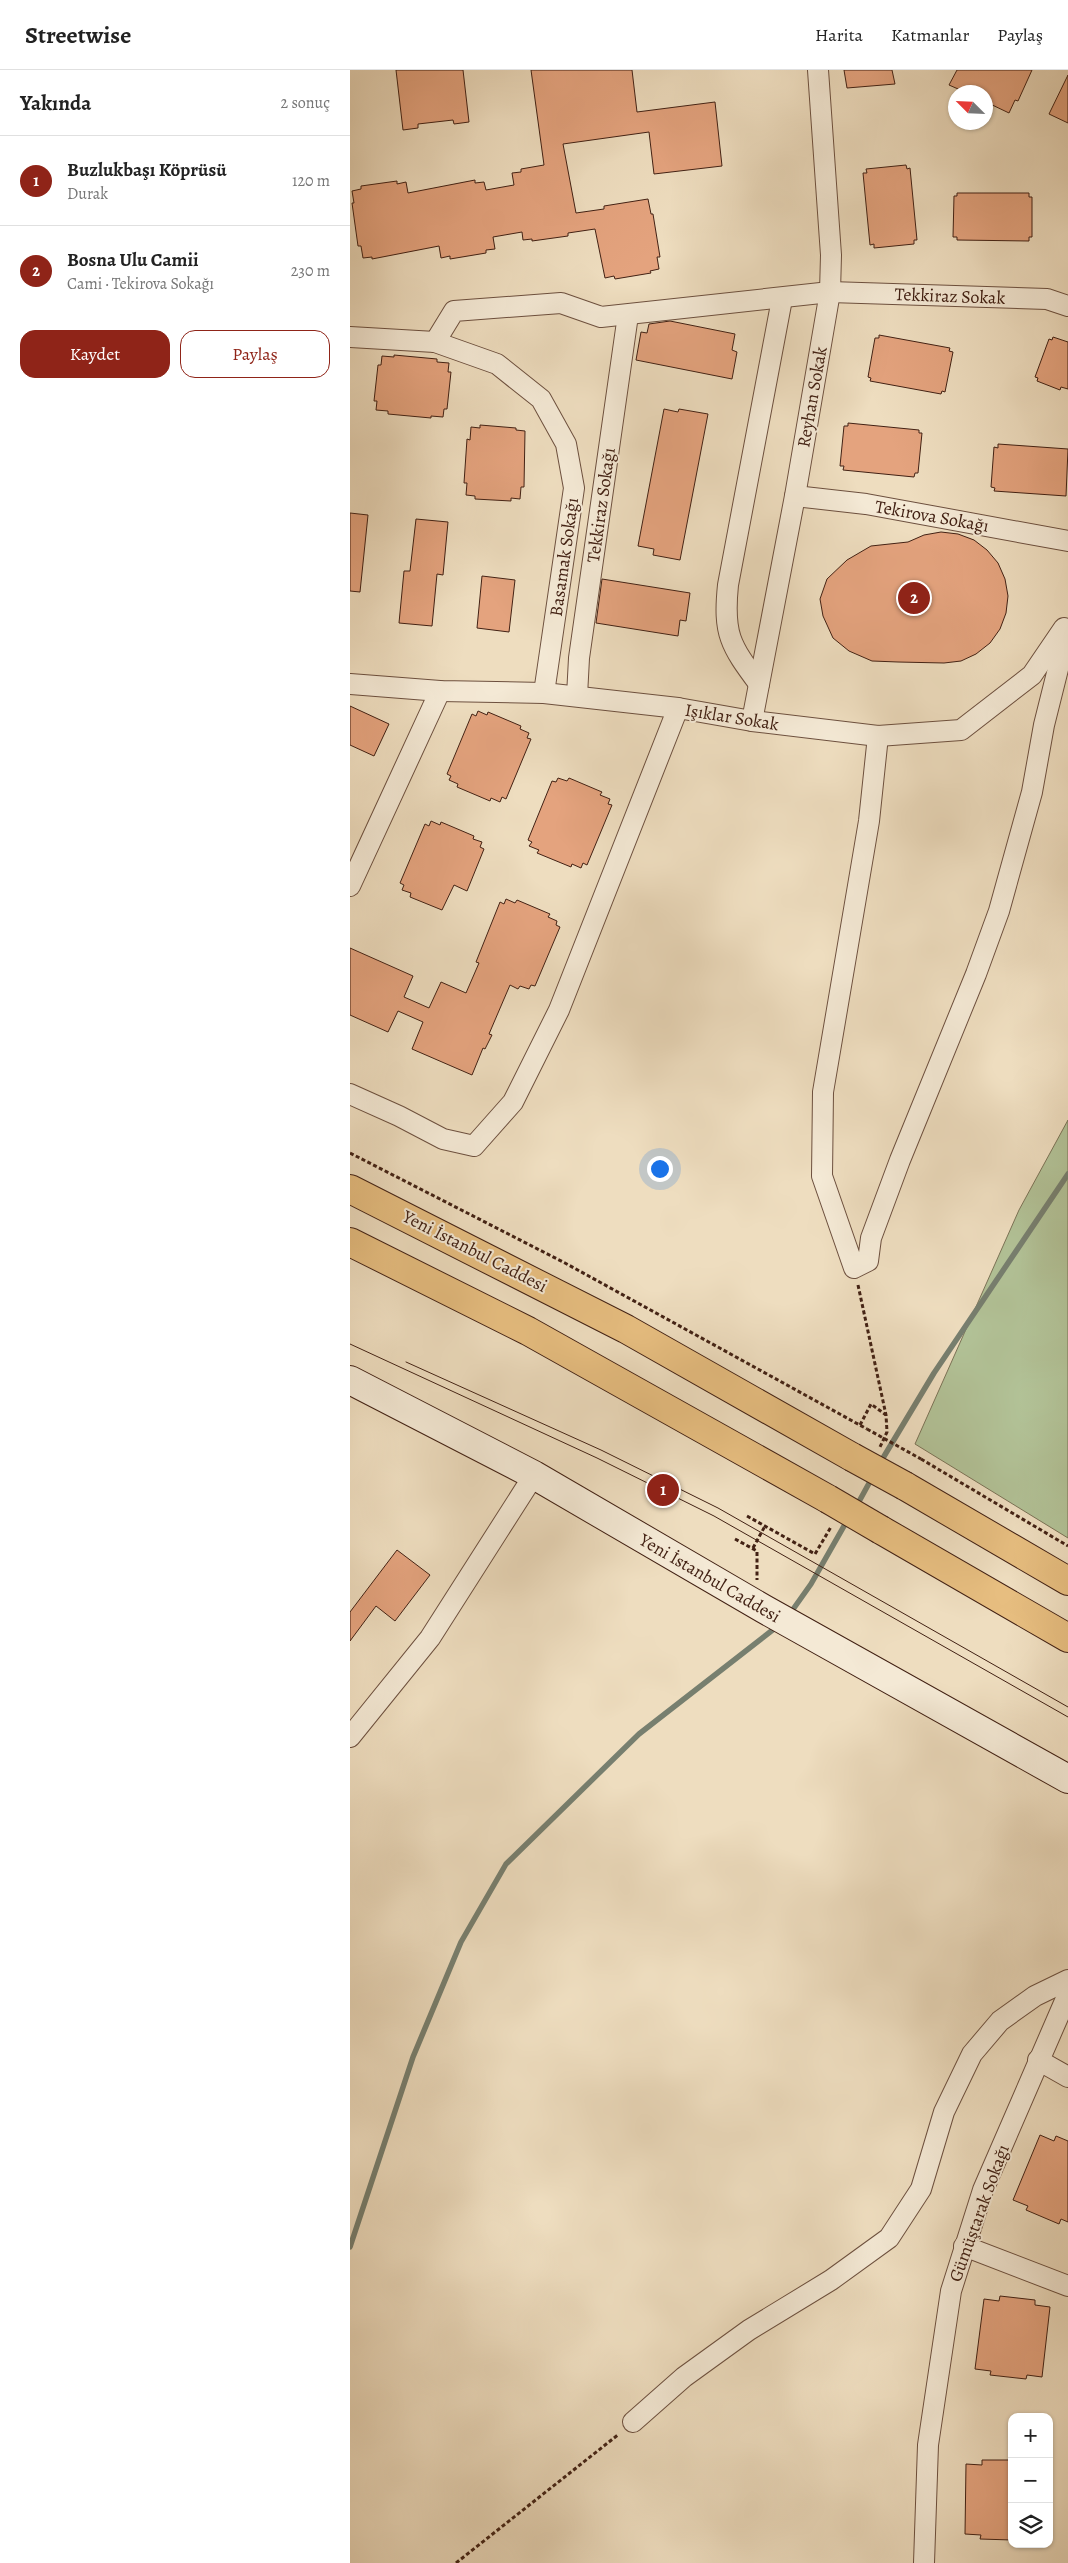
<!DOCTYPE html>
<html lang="tr">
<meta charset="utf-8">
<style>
:root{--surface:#fff;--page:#f2f2f2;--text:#222;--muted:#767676;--line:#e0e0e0;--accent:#8f2418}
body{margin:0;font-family:Alegreya,serif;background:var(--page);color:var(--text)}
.controls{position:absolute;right:15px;bottom:15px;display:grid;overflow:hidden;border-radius:10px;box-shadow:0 1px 4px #0004}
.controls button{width:45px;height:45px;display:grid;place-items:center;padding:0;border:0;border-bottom:1px solid var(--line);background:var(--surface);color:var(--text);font:25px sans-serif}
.compass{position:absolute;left:598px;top:15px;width:45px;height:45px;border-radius:50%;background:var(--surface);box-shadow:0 1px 4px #0004;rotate:294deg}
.you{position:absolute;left:309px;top:1098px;width:18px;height:18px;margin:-12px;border:4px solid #fff;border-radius:50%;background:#1a73e8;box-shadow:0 0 0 8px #1a73e833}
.badge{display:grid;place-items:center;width:32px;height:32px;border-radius:50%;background:var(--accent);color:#fff;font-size:16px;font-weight:700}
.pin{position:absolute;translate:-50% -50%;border:2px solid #fff;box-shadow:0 1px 5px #0006}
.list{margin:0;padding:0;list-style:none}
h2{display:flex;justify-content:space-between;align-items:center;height:65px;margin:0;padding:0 20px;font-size:21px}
h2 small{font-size:16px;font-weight:400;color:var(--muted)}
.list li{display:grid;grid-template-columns:32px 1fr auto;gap:15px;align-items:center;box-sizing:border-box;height:90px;padding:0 20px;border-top:1px solid var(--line)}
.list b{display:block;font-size:19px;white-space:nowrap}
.list p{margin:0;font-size:16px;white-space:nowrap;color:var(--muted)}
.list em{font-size:16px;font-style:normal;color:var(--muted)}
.actions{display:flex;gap:10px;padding:15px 20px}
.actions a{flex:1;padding:11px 0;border:1px solid var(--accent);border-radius:15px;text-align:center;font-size:18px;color:var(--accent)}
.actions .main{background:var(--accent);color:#fff}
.icon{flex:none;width:28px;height:28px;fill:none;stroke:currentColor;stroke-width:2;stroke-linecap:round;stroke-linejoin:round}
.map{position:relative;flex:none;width:718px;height:2493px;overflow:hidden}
header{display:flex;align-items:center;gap:30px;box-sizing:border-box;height:70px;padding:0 25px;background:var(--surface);border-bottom:1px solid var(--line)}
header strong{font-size:24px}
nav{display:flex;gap:28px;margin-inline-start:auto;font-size:18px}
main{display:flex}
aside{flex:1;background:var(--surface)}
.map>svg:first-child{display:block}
.green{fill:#b2c297;stroke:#7a7256}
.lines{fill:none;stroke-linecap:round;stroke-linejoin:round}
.stream{stroke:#777f6f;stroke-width:5.5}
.building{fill:#e4a37e;stroke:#422114}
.street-casing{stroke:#6d503f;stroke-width:22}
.secondary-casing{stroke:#422114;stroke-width:30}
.highway-casing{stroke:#422114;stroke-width:30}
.path{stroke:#422114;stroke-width:3;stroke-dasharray:4 2.5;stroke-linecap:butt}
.street{stroke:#f4e9d5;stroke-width:20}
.secondary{stroke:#f4e9d5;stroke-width:28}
.highway{stroke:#e7be80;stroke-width:28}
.tram{stroke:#422114;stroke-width:1}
.highway-bridge-casing{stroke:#422114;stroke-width:30;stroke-linecap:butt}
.path-bridge{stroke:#422114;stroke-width:3;stroke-dasharray:4 2.5;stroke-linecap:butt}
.highway-bridge{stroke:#e7be80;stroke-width:28}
.labels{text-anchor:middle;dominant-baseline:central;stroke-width:4;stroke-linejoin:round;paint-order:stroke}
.street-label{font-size:18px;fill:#422114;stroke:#f4e9d5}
</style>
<header>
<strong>Streetwise</strong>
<nav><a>Harita</a><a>Katmanlar</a><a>Paylaş</a></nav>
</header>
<main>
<aside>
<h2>Yakında<small>2 sonuç</small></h2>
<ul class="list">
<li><span class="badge">1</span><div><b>Buzlukbaşı Köprüsü</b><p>Durak</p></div><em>120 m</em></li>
<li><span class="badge">2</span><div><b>Bosna Ulu Camii</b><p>Cami · Tekirova Sokağı</p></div><em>230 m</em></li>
</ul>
<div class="actions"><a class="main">Kaydet</a><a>Paylaş</a></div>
</aside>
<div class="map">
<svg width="718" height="2493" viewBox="0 0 718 2493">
<rect width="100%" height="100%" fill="#eeddbf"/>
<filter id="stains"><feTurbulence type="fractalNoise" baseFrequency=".004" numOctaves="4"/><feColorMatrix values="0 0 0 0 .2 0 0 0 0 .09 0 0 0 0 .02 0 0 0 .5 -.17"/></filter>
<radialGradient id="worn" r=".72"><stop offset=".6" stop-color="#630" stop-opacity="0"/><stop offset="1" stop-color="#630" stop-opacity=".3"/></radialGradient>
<path class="green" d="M 718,1050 L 718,1468 L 565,1374 L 669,1140 Z"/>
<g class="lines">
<g class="stream">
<path d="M 530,1393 L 584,1303 L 718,1104"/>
<path d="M 506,1437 L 523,1406"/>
<path d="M 439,1545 L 461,1514 L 498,1449"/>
<path d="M 0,2177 L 63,1987 L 111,1872 L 156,1794 L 289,1664 L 429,1555"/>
</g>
</g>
<g class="building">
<path d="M 46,0 L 113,0 L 119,52 L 104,54 L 103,50 L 68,54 L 68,58 L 53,60 Z"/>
<path d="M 181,0 L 282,0 L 287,42 L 365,32 L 372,96 L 304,104 L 299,62 L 213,74 L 226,143 L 254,139 L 254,136 L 298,129 L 301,144 L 303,144 L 310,187 L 307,187 L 309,199 L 300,201 L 301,203 L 265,209 L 264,206 L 255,208 L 245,159 L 218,163 L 218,166 L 182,171 L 182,169 L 173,170 L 172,162 L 143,167 L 145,179 L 136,180 L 136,183 L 100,189 L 100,186 L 91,188 L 89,176 L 22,189 L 22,187 L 13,188 L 11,176 L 8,176 L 2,133 L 4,133 L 2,121 L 11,119 L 11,116 L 47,111 L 47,114 L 56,112 L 58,123 L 125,110 L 125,113 L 134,112 L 136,120 L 164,115 L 162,103 L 171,102 L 171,99 L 194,95 Z"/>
<path d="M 494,0 L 542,0 L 545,14 L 497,18 Z"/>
<path d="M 607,0 L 682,0 L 668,31 L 665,30 L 659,43 L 636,32 L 636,22 L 615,22 L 599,15 Z"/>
<path d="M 718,5 L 718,53 L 699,44 Z"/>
<path d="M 556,95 L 557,99 L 560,98 L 567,170 L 564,170 L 564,174 L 524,178 L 524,174 L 520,175 L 513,103 L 517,103 L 516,99 Z"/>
<path d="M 607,123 L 679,123 L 679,127 L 682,127 L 682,167 L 679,167 L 679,171 L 607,170 L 607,167 L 603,167 L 604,126 L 607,126 Z"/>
<path d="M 320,251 L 385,264 L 382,280 L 387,282 L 382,309 L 286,290 L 291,262 L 297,263 L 299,254 Z"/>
<path d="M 529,265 L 600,278 L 599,281 L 603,282 L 595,322 L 592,321 L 591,324 L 520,311 L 521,308 L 518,307 L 525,268 L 529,268 Z"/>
<path d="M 703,267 L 718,272 L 718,319 L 711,317 L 710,320 L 687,311 L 688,308 L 685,307 L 699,269 L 702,270 Z"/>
<path d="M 44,285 L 87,289 L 87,292 L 99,293 L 98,302 L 101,302 L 97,339 L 94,339 L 93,347 L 81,346 L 81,348 L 38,344 L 38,341 L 26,340 L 27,331 L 24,331 L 28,295 L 31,295 L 32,286 L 44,287 Z"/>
<path d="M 314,339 L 328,342 L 329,339 L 358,344 L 330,490 L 303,485 L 304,479 L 288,476 Z"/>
<path d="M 498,353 L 569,360 L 569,363 L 572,363 L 568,403 L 565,403 L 564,407 L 493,400 L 494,396 L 490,396 L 494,356 L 498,356 Z"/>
<path d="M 130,355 L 166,358 L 166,360 L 175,361 L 174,417 L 171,417 L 170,429 L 161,428 L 161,431 L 125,429 L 125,426 L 116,425 L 117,413 L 114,413 L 117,369 L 120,370 L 121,357 L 130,358 Z"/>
<path d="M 648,374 L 718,379 L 716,426 L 644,421 L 645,418 L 641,417 L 644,377 L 648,378 Z"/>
<path d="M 0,443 L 18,445 L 10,522 L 0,521 Z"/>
<path d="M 66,449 L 98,452 L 93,505 L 87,504 L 82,556 L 49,553 L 54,501 L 60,501 Z"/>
<path d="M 591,462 L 608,464 L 624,470 L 637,480 L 648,493 L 655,509 L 658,526 L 656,543 L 650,559 L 640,573 L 626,584 L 611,591 L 594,593 L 548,592 L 522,591 L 499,581 L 483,568 L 473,546 L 470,529 L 477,509 L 497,490 L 521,476 L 558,472 L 574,465 Z"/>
<path d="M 132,506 L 165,510 L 159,562 L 127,558 Z"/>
<path d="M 252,509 L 340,523 L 336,551 L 330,550 L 328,566 L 246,553 Z"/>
<path d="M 0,636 L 39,654 L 24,686 L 0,675 Z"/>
<path d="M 128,641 L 137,645 L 138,642 L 171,656 L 170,659 L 179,663 L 177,668 L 181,669 L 156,729 L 152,727 L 150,732 L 141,728 L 140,731 L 107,717 L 108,714 L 99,710 L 101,706 L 97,704 L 122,644 L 126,646 Z"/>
<path d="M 208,708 L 217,711 L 219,708 L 252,722 L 250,725 L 260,729 L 258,734 L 262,735 L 237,795 L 233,793 L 231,798 L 222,794 L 221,797 L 187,783 L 189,780 L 179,776 L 182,772 L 178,770 L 202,711 L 206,712 Z"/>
<path d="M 81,751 L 90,755 L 91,752 L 124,766 L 123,769 L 132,772 L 130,777 L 134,779 L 117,821 L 104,815 L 92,840 L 60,827 L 61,823 L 52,820 L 54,815 L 50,813 L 75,754 L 79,756 Z"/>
<path d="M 156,829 L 165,833 L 167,830 L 200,844 L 198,847 L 207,851 L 206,855 L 210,857 L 185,916 L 181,915 L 179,919 L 170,916 L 168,919 L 160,915 L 139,964 L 142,965 L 135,979 L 133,978 L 122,1005 L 62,979 L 73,952 L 48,941 L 38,962 L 0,945 L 0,878 L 63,906 L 54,927 L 79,938 L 91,912 L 116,923 L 129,893 L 126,892 L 150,832 L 154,834 Z"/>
<path d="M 47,1480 L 80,1505 L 45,1551 L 26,1536 L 0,1571 L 0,1542 Z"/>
<path d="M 690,2065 L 704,2071 L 706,2066 L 718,2071 L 718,2152 L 711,2149 L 709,2154 L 676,2140 L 678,2136 L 663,2130 Z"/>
<path d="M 650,2226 L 685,2230 L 685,2235 L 700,2237 L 692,2307 L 677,2305 L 676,2309 L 640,2305 L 641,2301 L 625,2299 L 634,2229 L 649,2231 Z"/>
<path d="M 632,2390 L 662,2390 L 662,2470 L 630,2469 L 631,2465 L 615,2464 L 616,2394 L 632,2395 Z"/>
</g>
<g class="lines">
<g class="street-casing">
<g id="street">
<path d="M 0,267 L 85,272 L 104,241 L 211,233 L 251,247 L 480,222 L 697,229 L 718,236"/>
<path d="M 85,272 L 147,294 L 191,329 L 216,374 L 224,418 L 194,623"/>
<path d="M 445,426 L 516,434 L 718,471"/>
<path d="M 0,614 L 90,621 L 194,623 L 328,638 L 402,651 L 528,666 L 611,660 L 682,605 L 714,558"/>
<path d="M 409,614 C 380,575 373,564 378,515 L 432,229"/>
<path d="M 227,626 L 229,588 L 278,245"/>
<path d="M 402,651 L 445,426 L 480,222 L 481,185 L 468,0"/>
<path d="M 528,666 L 519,751 L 473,1022 L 472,1106 L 504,1198 L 518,1191 L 521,1168 L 550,1090 L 626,904 L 649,841 L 682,722 L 694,655 L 718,559"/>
<path d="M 0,816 L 90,621"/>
<path d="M 0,1024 L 49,1046 L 93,1069 L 124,1076 L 163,1032 L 209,940 L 328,638"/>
<path d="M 0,1667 L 80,1568 L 184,1405"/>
<path d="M 688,1990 L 718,2007"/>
<path d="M 614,2176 L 718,2216"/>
<path d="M 283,2352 L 334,2307 L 399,2260 L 481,2210 L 539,2168 L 571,2119 L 594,2042 L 622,1984 L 650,1951 L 685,1926 L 718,1910"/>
<path d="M 574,2493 L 578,2375 L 601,2221 L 633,2120 L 718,1924"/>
</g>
</g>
<g class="secondary-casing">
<path id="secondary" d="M 0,1310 L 184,1405 L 414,1539 L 718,1709"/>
</g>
<g class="highway-casing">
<g id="highway">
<path d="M 0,1119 L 276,1259 L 502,1387"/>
<path d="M 0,1172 L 178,1261 L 478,1429"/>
<path d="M 555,1416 L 718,1511"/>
<path d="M 531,1460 L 718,1568"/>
</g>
</g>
<g class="path">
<path d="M 0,1083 L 215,1193 L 517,1359"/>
<path d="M 508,1215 L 536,1345 L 537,1362 L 530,1377"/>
<path d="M 510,1355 L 521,1334 L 536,1345"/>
<path d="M 571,1389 L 718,1476"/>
<path d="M 397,1446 L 465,1484 L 481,1457"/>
<path d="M 385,1469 L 407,1481 L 407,1510"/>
<path d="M 403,1478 L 415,1456"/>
<path d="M 106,2493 L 269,2364"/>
</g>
<use href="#street" class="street"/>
<use href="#secondary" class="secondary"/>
<use href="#highway" class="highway"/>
<g class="tram">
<path d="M 0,1274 L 247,1388 L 364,1446 L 718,1647"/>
<path d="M 56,1292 L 251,1380 L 368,1438 L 718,1637"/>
</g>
<g class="highway-bridge-casing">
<g id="highway-bridge">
<path d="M 502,1387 L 555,1416"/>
<path d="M 478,1429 L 531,1460"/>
</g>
</g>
<path class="path-bridge" d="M 517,1359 L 571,1389"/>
<use href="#highway-bridge" class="highway-bridge"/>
</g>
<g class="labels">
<g class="street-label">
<text transform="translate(600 226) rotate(2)">Tekkiraz Sokak</text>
<text transform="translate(462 327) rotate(-80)">Reyhan Sokak</text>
<text transform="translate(251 435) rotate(-82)">Tekkiraz Sokağı</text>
<text transform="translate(582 446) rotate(10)">Tekirova Sokağı</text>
<text transform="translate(214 487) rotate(-82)">Basamak Sokağı</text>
<text transform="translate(382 647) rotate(9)">Işıklar Sokak</text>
<text transform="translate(125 1181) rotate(27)">Yeni İstanbul Caddesi</text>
<text transform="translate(360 1508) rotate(30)">Yeni İstanbul Caddesi</text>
<text transform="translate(629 2143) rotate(-70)">Gümüştarak Sokağı</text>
</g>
</g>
<rect width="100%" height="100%" filter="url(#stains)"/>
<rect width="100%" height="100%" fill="url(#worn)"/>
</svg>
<div class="controls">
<button>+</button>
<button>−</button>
<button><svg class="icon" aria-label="layers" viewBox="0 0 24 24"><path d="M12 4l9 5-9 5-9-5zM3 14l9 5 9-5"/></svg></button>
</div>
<svg class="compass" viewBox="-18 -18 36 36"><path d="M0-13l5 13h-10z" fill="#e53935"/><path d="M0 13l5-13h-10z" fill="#767676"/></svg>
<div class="you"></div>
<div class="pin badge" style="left:313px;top:1420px">1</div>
<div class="pin badge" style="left:564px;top:528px">2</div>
</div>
</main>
